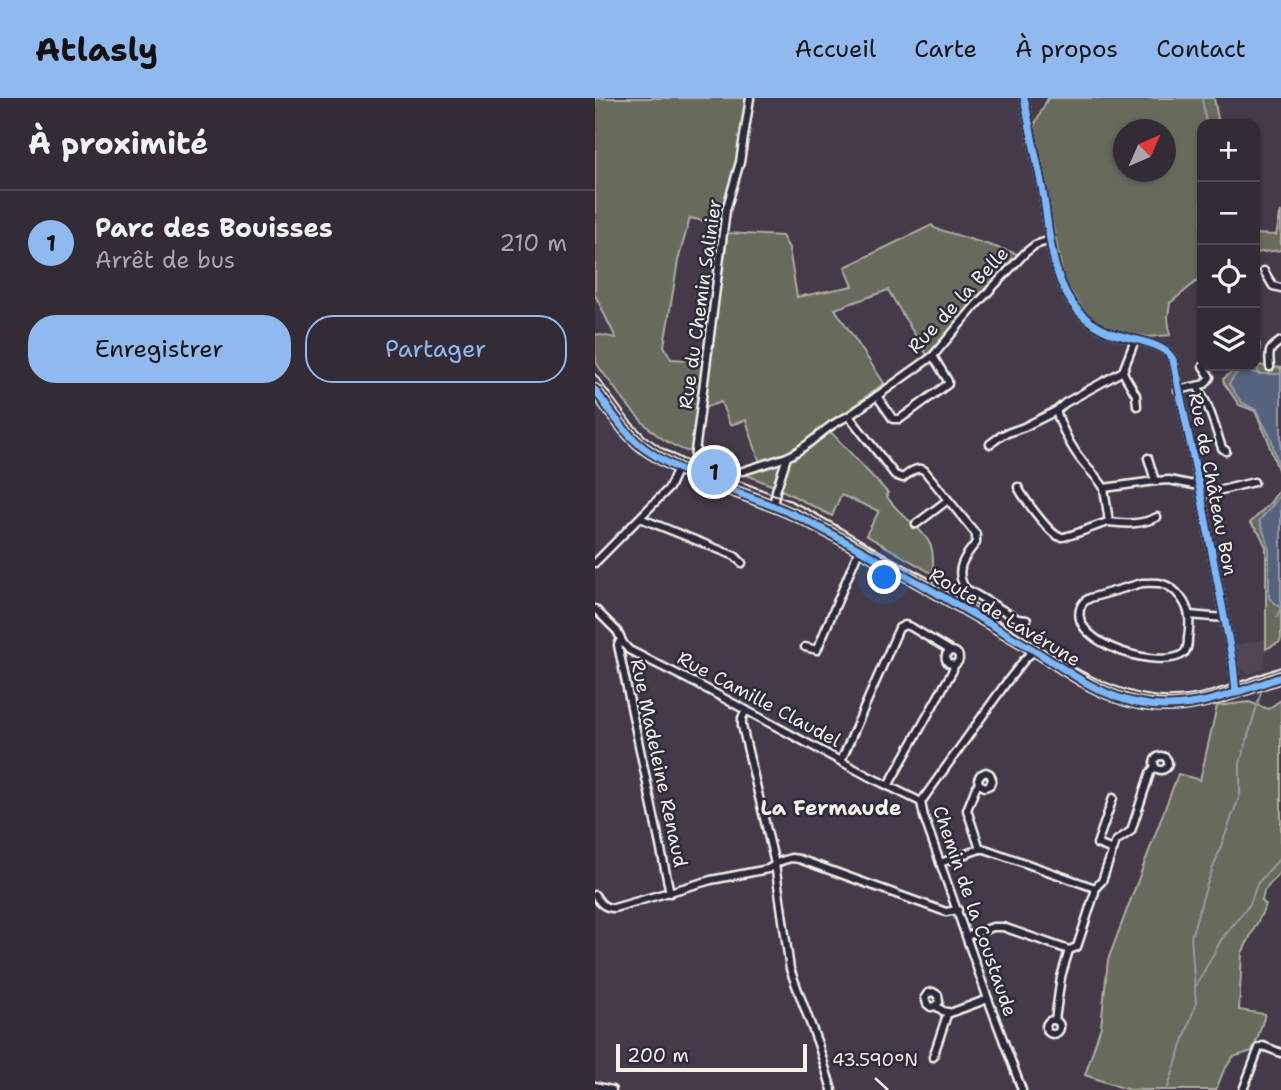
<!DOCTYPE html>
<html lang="fr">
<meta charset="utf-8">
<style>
:root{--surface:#332c37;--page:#3e3842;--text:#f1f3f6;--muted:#a9a7ad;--line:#4e4852;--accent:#90b9f0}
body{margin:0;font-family:"Shantell Sans",sans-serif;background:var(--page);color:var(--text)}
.controls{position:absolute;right:21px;top:21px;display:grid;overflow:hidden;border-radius:14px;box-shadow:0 2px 5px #0004}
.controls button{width:63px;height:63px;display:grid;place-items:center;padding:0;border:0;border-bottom:2px solid var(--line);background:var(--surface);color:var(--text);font:35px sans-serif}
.compass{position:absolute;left:518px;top:21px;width:63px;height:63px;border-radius:50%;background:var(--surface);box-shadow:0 2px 5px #0004;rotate:45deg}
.scale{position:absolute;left:21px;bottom:18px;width:191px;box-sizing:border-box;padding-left:7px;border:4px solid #f4f1e8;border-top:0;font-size:19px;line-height:24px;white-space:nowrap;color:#f4f1e8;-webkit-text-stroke:5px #2f2a3d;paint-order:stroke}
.you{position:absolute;left:290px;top:480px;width:24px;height:24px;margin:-18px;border:5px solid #fff;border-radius:50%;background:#1a73e8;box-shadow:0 0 0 10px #1a73e833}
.badge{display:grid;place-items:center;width:46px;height:46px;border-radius:50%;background:var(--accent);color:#111;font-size:23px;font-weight:700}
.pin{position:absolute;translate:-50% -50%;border:4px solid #fff;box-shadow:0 2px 7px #0006}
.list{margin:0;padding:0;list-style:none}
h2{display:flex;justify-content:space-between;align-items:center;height:91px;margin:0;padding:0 28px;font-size:30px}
h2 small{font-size:23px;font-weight:400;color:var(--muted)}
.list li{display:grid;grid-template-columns:46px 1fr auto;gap:21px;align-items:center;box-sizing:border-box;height:105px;padding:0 28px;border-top:2px solid var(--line)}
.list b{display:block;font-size:26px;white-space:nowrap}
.list p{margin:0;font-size:23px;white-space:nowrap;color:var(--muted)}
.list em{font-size:23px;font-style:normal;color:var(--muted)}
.actions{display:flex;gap:14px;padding:21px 28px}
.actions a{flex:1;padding:16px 0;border:2px solid var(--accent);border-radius:28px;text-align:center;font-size:24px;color:var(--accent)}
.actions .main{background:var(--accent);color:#111}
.icon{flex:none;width:38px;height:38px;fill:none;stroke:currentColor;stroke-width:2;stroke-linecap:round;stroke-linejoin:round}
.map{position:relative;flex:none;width:686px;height:992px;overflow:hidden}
header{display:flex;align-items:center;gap:42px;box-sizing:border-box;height:98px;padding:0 35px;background:var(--accent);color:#111}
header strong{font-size:33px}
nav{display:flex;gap:38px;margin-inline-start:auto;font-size:24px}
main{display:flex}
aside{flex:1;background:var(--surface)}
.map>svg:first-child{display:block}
.built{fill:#534552}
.green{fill:#686a5b;stroke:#aeaea2;stroke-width:2;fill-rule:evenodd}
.water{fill:#54637e;stroke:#949ca8;stroke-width:2}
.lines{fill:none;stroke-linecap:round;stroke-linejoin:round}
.stream{stroke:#949ca8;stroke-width:2}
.minor-casing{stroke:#f4f1e8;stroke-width:11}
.secondary-casing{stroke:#f4f1e8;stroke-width:14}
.minor{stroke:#2f2a3d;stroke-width:6}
.secondary{stroke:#2f2a3d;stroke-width:9}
.tram{stroke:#f4f1e8;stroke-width:2}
.cycleway-casing{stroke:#2f2a3d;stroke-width:11}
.cycleway{stroke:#7ab7fb;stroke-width:7}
.ticks{fill:none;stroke:#f4f1e8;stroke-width:2.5}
.labels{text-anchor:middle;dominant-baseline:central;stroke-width:5;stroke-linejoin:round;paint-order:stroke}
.street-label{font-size:19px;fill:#f4f1e8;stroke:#2f2a3d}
.neighbourhood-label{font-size:21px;font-weight:bold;fill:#f4f1e8;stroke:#2f2a3d}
.ticks-label{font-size:18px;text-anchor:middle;fill:#f4f1e8;stroke:#2f2a3d;stroke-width:5;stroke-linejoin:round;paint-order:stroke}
</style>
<header>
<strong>Atlasly</strong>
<nav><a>Accueil</a><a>Carte</a><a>À propos</a><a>Contact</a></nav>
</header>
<main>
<aside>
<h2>À proximité<small></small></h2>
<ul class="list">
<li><span class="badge">1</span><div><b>Parc des Bouisses</b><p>Arrêt de bus</p></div><em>210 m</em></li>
</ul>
<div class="actions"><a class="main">Enregistrer</a><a>Partager</a></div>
</aside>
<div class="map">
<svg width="686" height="992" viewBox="0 0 686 992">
<rect width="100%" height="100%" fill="#443a49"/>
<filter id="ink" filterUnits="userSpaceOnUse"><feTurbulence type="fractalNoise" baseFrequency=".0143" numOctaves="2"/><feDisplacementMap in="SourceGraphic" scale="14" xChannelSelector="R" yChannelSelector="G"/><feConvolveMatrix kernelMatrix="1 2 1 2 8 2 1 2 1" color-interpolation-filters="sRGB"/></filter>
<g filter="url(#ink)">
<path class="built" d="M 671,541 L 670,565 L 667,571 L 654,576 L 645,571 L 640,547 Z"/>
<g class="green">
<path d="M 0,0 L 153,0 L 143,60 L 123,126 L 95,120 L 83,163 L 69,248 L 76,261 L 110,263 L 98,355 C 60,345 35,312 13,281 C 9,276 3,269 1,263 C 0,256 0,244 0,236 L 21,240 L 0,197 Z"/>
<path d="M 453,0 L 619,0 L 624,26 L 607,26 L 607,179 L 575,205 L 573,219 L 575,237 L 553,239 L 514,232 L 490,215 L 469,183 L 438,30 ZM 528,32 L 570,32 L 570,74 L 528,74 Z"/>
<path d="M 686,113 L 686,152 L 660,155 L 660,136 L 681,137 Z"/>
<path d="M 337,127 L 339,130 L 423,156 L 332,257 L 293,192 L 240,211 L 289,285 L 231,329 L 293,395 L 291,397 C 302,417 328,429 336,448 C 339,457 338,467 338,476 L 271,437 L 284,413 L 246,397 L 237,418 L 181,389 L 149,376 L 166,368 L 151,322 L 135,327 L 126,304 L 108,310 L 132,135 L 187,138 L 194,150 L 202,199 L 258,188 L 250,169 Z"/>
<path d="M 663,252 L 661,267 L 686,270 L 686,380 L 674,347 L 674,344 L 660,313 L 644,307 L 629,285 L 628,281 L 644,268 L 660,268 L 660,255 Z"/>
<path d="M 686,389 L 686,540 L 685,544 L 671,551 L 671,449 L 665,436 L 655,425 L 675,405 Z"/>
<path d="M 686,602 L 686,773 L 669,793 L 667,803 L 671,807 L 647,855 L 644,912 L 670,916 L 662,942 L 657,953 L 638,959 L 628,974 L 621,992 L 534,992 L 490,977 L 506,928 L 513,862 L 583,676 L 605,682 L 622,608 L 654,604 L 673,611 Z"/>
</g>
<g class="water">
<path d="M 647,272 L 666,276 L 686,276 L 686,374 L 678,349 L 677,342 L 661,312 L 646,304 L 634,286 L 640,277 Z"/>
<path d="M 686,395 L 686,510 L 674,500 L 674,452 L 672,442 L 664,423 L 677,408 Z"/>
</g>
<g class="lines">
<g class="stream">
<path d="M 607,0 L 611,26"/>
<path d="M 660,238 L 665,246 L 663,272 L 664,277"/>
<path d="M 682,519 L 686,509"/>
<path d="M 601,888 L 626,842 L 655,806 L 662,786 L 686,759"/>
<path d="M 572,992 L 601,905 L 596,839 L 611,789 L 645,697 L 645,665 L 666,594"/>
</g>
<g class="minor-casing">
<g id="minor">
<path d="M 429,0 C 435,30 441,59 447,89 C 455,131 454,182 485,215 C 492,222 502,229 511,233 C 530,242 569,242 578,262 L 606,397 L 638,565 L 641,595"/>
<path d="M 669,173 L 678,188 L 686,190"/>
<path d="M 675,269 C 674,254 672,252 686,243"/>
<path d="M 528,273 L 530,278 L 541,297 L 542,308"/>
<path d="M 602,288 C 615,308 620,329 627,350 L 631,353"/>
<path d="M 583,292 L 610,286 L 615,279 L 608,268"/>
<path d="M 282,298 L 298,321 L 305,321 L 353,286 L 353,283 L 338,258"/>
<path d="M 461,313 C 468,334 477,352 491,368 C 497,375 504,381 509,390 L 560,383 L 574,382 L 604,388"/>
<path d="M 254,318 L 300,377 L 308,380 C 314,375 321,368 329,372 L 381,436 L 381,445 C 369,459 359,472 370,490 L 423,521 L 432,522"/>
<path d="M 395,346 L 407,337 L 429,329 L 461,313 L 470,305 L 528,273 L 540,242"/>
<path d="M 553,360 L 560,383"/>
<path d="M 148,373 L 192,359"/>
<path d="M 95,376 L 99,362 L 131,112 L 145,64 L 155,0"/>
<path d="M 423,389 C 428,399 456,439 466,439 C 474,440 503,426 514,424 L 509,390"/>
<path d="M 606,397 L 659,384"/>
<path d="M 178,408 L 181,393 L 192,359 C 215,349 230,327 254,318 L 338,258 L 381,207 L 430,155 L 440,147 L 455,142"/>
<path d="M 45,420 L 140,458 L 147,465"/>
<path d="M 514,424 C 530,426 547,427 562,419"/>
<path d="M 321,426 L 353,402"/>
<path d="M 0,465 L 74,390 L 83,370"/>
<path d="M 547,485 C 554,485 562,484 568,486 C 581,490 592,505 594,518 C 595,525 594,533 593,540 C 593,545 593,551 589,555 C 569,573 476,547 485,511 C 487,505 489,503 495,500 Z"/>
<path d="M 0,511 L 22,533 L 28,545 L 34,552 L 106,588 L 273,678 L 326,704"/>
<path d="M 594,517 L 629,520"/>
<path d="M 26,541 L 23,547 L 75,795"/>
<path d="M 210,549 L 222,552 L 264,452"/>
<path d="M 151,612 L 147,620 L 147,628 L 180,766 L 195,871 L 223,946 L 237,992"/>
<circle cx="566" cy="665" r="7"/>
<path d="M 246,663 L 304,530 L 310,527 L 316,529 L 356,553 C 365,553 367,563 359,567 L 353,565 C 349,560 350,555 356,553"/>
<path d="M 384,686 L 390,689 L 395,687 L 397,681 L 395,676 L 391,674 L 385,677 L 383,681 L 384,686 L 381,689 L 372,712 L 385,751"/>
<path d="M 293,688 L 358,572 L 359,567"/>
<path d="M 326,704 L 329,719 L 393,901 L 427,992"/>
<path d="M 326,704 L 411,585 L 430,561 L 440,552"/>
<path d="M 518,752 L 502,746 L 518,700"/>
<path d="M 345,765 L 385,751 L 390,751 L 500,790 L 500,794 L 482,849 L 474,852 L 408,829 L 398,829 L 372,838"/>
<path d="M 500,790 L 507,783 L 521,743 L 536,733 L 555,675 L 560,669"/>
<path d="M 0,797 C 5,805 9,810 19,810 L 116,782 L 173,771 L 186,763 L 196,760 L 204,761 L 351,814 L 363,812"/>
<path d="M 341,908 L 344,904 L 343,897 L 338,894 L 333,895 L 330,899 L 332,906 L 336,909 L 341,908 L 348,913 L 355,915 L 393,901"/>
<circle cx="458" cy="929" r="7"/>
<path d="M 460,922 L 466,879 L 474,852"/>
<path d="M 338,959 L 353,914"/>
<path d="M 0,988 L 17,992"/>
<path d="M 648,992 L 664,950 L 668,948 L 686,955"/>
</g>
</g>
<g class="secondary-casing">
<path id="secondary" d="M 0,292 C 16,314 32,340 56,355 C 103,386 161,397 212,423 C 285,461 357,504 429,546 C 465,567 499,596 542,605 C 592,616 639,595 686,579"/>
</g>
<use href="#minor" class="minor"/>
<use href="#secondary" class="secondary"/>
<path class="tram" d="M 0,276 L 35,323 L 50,338 L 67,350 L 87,361 L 196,403 L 212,411 C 240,426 267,443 295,459 C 323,474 351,489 379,506 C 434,540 502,595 568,599 C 609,601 648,582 686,569"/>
<g class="cycleway-casing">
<g id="cycleway">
<path d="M 429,0 C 435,30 441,59 447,89 C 455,131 454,182 485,215 C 492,222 502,229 511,233 C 530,242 569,242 578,262 L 606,397 L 638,565 L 641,595"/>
<path d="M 0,292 C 16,314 32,340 56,355 C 103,386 161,397 212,423 C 285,461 357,504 429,546 C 465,567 499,596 542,605 C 592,616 639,595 686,579"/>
</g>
</g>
<use href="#cycleway" class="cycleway"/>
</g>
</g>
<path class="ticks" d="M 280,980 L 293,992"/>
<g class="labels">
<g class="street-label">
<text transform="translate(363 202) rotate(-47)">Rue de la Belle</text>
<text transform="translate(105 206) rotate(-82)">Rue du Chemin Salinier</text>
<text transform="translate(618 386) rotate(79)">Rue de Château Bon</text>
<text transform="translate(410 519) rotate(31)">Route de Lavérune</text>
<text transform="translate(164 601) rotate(28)">Rue Camille Claudel</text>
<text transform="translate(64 665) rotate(78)">Rue Madeleine Renaud</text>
<text transform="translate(380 813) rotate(71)">Chemin de la Coustaude</text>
</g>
<g class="neighbourhood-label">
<text x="236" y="710">La Fermaude</text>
</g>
</g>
<g class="ticks-label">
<text x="280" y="968">43.590°N</text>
</g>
</svg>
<div class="controls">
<button>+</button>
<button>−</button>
<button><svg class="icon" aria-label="locate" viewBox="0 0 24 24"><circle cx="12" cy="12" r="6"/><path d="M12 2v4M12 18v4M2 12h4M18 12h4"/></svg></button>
<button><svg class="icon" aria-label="layers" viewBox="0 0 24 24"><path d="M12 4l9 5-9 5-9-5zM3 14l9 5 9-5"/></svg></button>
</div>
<svg class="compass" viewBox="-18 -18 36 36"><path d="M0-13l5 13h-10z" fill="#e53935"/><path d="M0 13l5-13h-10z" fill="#a9a7ad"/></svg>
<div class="scale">200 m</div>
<div class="you"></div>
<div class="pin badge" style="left:119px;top:374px">1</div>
</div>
</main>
